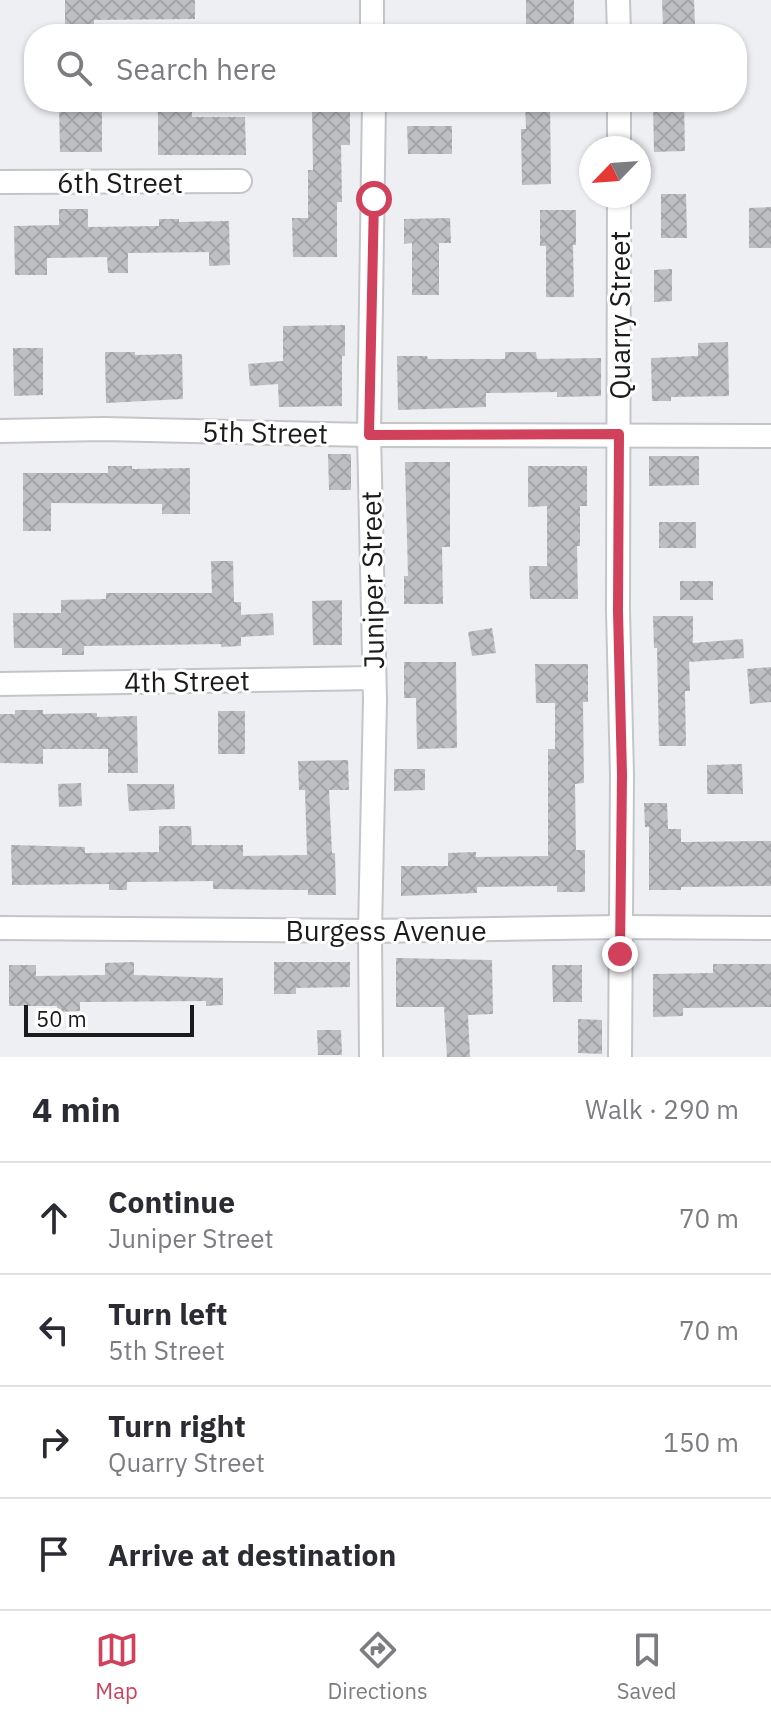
<!DOCTYPE html>
<meta charset="utf-8">
<style>
:root{--surface:#fff;--page:#f7f7f7;--text:#2b2b33;--muted:#7c7c81;--line:#e1e1e2;--accent:#d1415c}
body{margin:0;font-family:"IBM Plex Sans",sans-serif;background:var(--page);color:var(--text)}
.compass{position:absolute;left:579px;top:136px;width:72px;height:72px;border-radius:50%;background:var(--surface);box-shadow:0 2px 6px #0004;rotate:245deg}
.scale{position:absolute;left:24px;bottom:20px;width:170px;box-sizing:border-box;padding-left:8px;border:4px solid #1b1b1c;border-top:0;font-size:22px;line-height:28px;white-space:nowrap;color:#1b1b1c;-webkit-text-stroke:6px #fff;paint-order:stroke}
.stop{position:absolute;width:24px;height:24px;margin:-18px;border:6px solid #d1415c;border-radius:50%;background:#fff}
.stop.end{background:#d1415c;border-color:#fff;box-shadow:0 2px 8px #0008}
.list{margin:0;padding:0;list-style:none}
h2{display:flex;justify-content:space-between;align-items:center;height:104px;margin:0;padding:0 32px;font-size:34px}
h2 small{font-size:26px;font-weight:400;color:var(--muted)}
.list li{display:grid;grid-template-columns:52px 1fr auto;gap:24px;align-items:center;box-sizing:border-box;height:112px;padding:0 32px;border-top:2px solid var(--line)}
.list b{display:block;font-size:30px;white-space:nowrap}
.list p{margin:0;font-size:26px;white-space:nowrap;color:var(--muted)}
.list em{font-size:26px;font-style:normal;color:var(--muted)}
.icon{flex:none;width:44px;height:44px;fill:none;stroke:currentColor;stroke-width:2;stroke-linecap:round;stroke-linejoin:round}
.map{position:relative;flex:none;width:771px;height:1057px;overflow:hidden}
.search{position:absolute;background:var(--surface);box-shadow:0 2px 6px #0004;left:24px;right:24px;top:24px;height:88px;display:flex;align-items:center;gap:20px;box-sizing:border-box;padding:0 28px;border-radius:32px;color:var(--muted);font-size:30px}
.sheet{height:552px;background:var(--surface)}
nav{display:flex;justify-content:space-around;align-items:center;box-sizing:border-box;height:112px;border-top:2px solid var(--line);background:var(--surface);font-size:22px;color:var(--muted)}
nav a{display:grid;justify-items:center;gap:4px}
nav .on{color:var(--accent)}
.map>svg:first-child{display:block}
.building{fill:url(#building-cross-hatch)}
.lines{fill:none;stroke-linecap:round;stroke-linejoin:round}
.minor-casing{stroke:#c4c5c8;stroke-width:26}
.minor{stroke:#fff;stroke-width:22}
.route{stroke:#d1415c;stroke-width:10}
.labels{text-anchor:middle;dominant-baseline:central;stroke-width:6;stroke-linejoin:round;paint-order:stroke}
.street-label{font-size:28px;fill:#1b1b1c;stroke:#fff}
</style>
<div class="map">
<svg width="771" height="1057" viewBox="0 0 771 1057">
<defs>
<pattern id="building-cross-hatch" width="8" height="8" patternUnits="userSpaceOnUse" patternTransform="scale(2)"><rect width="8" height="8" fill="#bdbfc2"/><path d="M0 0l8 8M0 8l8-8" fill="none" stroke="#a2a4a6"/></pattern>
</defs>
<rect width="100%" height="100%" fill="#edeff2"/>
<g class="building">
<path d="M 65,0 L 195,0 L 195,19 L 94,20 L 94,34 L 65,34 Z"/>
<rect x="526" y="0" width="48" height="34"/>
<path d="M 662,0 L 694,0 L 695,26 L 663,26 Z"/>
<path d="M 102,102 L 102,152 L 60,152 L 59,103 Z"/>
<path d="M 525,102 L 550,102 L 551,184 L 522,185 L 521,129 L 526,129 Z"/>
<path d="M 653,102 L 684,102 L 685,151 L 654,152 Z"/>
<path d="M 312,111 L 350,111 L 350,145 L 341,145 L 342,202 L 337,202 L 337,257 L 293,257 L 292,218 L 308,218 L 308,170 L 313,170 Z"/>
<path d="M 158,112 L 192,112 L 192,117 L 245,117 L 246,155 L 158,155 Z"/>
<path d="M 407,126 L 452,126 L 452,154 L 408,154 Z"/>
<path d="M 661,194 L 686,194 L 687,238 L 661,238 Z"/>
<path d="M 771,207 L 771,248 L 749,248 L 749,208 Z"/>
<path d="M 59,209 L 88,209 L 88,227 L 159,226 L 159,219 L 179,219 L 179,222 L 229,221 L 230,265 L 209,266 L 209,252 L 128,253 L 128,273 L 108,273 L 107,257 L 47,258 L 47,275 L 15,275 L 14,226 L 59,225 Z"/>
<path d="M 540,210 L 576,210 L 576,245 L 573,245 L 574,297 L 546,297 L 546,246 L 540,246 Z"/>
<path d="M 450,218 L 451,243 L 439,243 L 439,295 L 412,295 L 412,243 L 404,244 L 404,219 Z"/>
<path d="M 672,269 L 672,301 L 654,302 L 654,270 Z"/>
<path d="M 345,325 L 345,356 L 342,356 L 342,406 L 279,407 L 278,384 L 250,386 L 248,364 L 283,361 L 283,326 Z"/>
<path d="M 728,342 L 729,396 L 671,397 L 671,401 L 652,401 L 651,358 L 698,356 L 698,343 Z"/>
<path d="M 13,348 L 43,348 L 43,395 L 14,396 Z"/>
<path d="M 105,352 L 135,352 L 135,355 L 182,354 L 183,399 L 106,403 Z"/>
<path d="M 505,352 L 536,352 L 537,359 L 601,358 L 601,396 L 557,397 L 557,392 L 486,393 L 486,407 L 398,410 L 397,356 L 427,356 L 428,359 L 505,359 Z"/>
<path d="M 328,454 L 351,454 L 351,490 L 329,490 Z"/>
<path d="M 649,456 L 699,456 L 699,485 L 649,486 Z"/>
<path d="M 405,462 L 450,462 L 450,547 L 442,547 L 443,604 L 404,604 L 404,576 L 408,576 Z"/>
<path d="M 108,466 L 132,466 L 132,469 L 190,468 L 190,514 L 162,514 L 162,504 L 51,503 L 51,531 L 23,531 L 23,473 L 108,473 Z"/>
<path d="M 528,466 L 587,466 L 587,506 L 580,506 L 580,546 L 577,546 L 578,599 L 530,599 L 529,566 L 547,566 L 547,506 L 528,507 Z"/>
<rect x="659" y="522" width="37" height="26"/>
<path d="M 211,561 L 233,561 L 234,602 L 241,602 L 241,615 L 273,613 L 274,635 L 241,637 L 241,646 L 221,647 L 221,644 L 84,646 L 84,655 L 62,655 L 62,648 L 14,648 L 13,613 L 61,613 L 61,600 L 106,599 L 106,593 L 212,593 Z"/>
<rect x="680" y="581" width="33" height="19"/>
<path d="M 342,600 L 342,645 L 313,645 L 312,601 Z"/>
<path d="M 653,616 L 693,616 L 693,643 L 743,639 L 744,658 L 689,662 L 690,691 L 685,691 L 686,746 L 659,746 L 657,648 L 654,648 Z"/>
<path d="M 492,628 L 496,653 L 472,656 L 468,632 Z"/>
<path d="M 404,662 L 456,662 L 457,748 L 417,749 L 416,698 L 404,698 Z"/>
<path d="M 535,664 L 588,664 L 588,702 L 583,702 L 584,783 L 575,784 L 576,850 L 585,850 L 585,892 L 557,892 L 557,886 L 477,887 L 477,893 L 401,896 L 401,866 L 448,866 L 448,853 L 476,852 L 476,857 L 548,856 L 548,749 L 555,749 L 555,703 L 536,703 Z"/>
<path d="M 771,667 L 771,702 L 750,704 L 747,669 Z"/>
<path d="M 15,710 L 43,710 L 43,714 L 97,713 L 97,717 L 137,716 L 138,773 L 108,773 L 108,749 L 43,749 L 43,764 L 0,763 L 0,714 L 15,714 Z"/>
<rect x="218" y="711" width="27" height="43"/>
<path d="M 348,760 L 349,790 L 329,790 L 332,853 L 335,853 L 336,895 L 308,895 L 308,890 L 213,889 L 213,881 L 127,882 L 127,890 L 109,890 L 109,884 L 12,885 L 11,845 L 85,847 L 85,853 L 159,852 L 159,826 L 191,826 L 192,845 L 243,845 L 243,856 L 307,855 L 305,790 L 299,790 L 298,761 Z"/>
<path d="M 742,764 L 743,794 L 707,794 L 707,765 Z"/>
<path d="M 394,769 L 425,769 L 425,790 L 394,791 Z"/>
<path d="M 81,783 L 82,806 L 59,807 L 58,784 Z"/>
<path d="M 127,784 L 174,784 L 175,809 L 129,811 Z"/>
<path d="M 644,803 L 667,803 L 668,829 L 681,829 L 681,842 L 771,841 L 771,886 L 681,887 L 681,890 L 649,890 L 649,827 L 645,827 Z"/>
<path d="M 396,958 L 492,960 L 493,1014 L 468,1015 L 470,1057 L 447,1057 L 444,1007 L 396,1007 Z"/>
<path d="M 134,962 L 134,975 L 223,978 L 223,1005 L 206,1006 L 206,1001 L 80,1002 L 80,1011 L 57,1012 L 57,1006 L 9,1006 L 9,965 L 36,965 L 36,976 L 105,975 L 105,963 Z"/>
<path d="M 274,962 L 350,962 L 350,987 L 296,988 L 296,994 L 274,994 Z"/>
<path d="M 713,964 L 771,964 L 771,1007 L 683,1008 L 683,1016 L 653,1017 L 653,974 L 713,973 Z"/>
<path d="M 552,965 L 582,965 L 582,1002 L 553,1002 Z"/>
<path d="M 578,1019 L 602,1020 L 602,1054 L 578,1053 Z"/>
<path d="M 317,1030 L 341,1030 L 342,1055 L 318,1055 Z"/>
</g>
<g class="lines">
<g class="minor-casing">
<g id="minor">
<path d="M 372,0 L 372,34"/>
<path d="M 618,0 L 619,34"/>
<path d="M 619,102 L 619,148"/>
<path d="M 0,182 L 240,181"/>
<path d="M 619,196 L 618,611 L 622,775 L 620,1057"/>
<path d="M 0,431 L 104,429 L 369,435 L 771,436"/>
<path d="M 0,684 L 374,678"/>
<path d="M 0,928 L 370,931 L 619,927 L 771,928"/>
<path d="M 371,1057 L 370,931 L 375,700 L 369,435 L 374,102"/>
</g>
</g>
<use href="#minor" class="minor"/>
</g>
<g class="lines">
<path class="route" d="M 374,199 L 369,435 L 619,434 L 618,611 L 622,775 L 620,954"/>
</g>
<g class="labels">
<g class="street-label">
<text x="120" y="182">6th Street</text>
<text transform="translate(619 315) rotate(-90)">Quarry Street</text>
<text transform="translate(265 432) rotate(1)">5th Street</text>
<text transform="translate(372 580) rotate(-91)">Juniper Street</text>
<text transform="translate(187 681) rotate(-1)">4th Street</text>
<text x="386" y="930">Burgess Avenue</text>
</g>
</g>
</svg>
<svg class="compass" viewBox="-18 -18 36 36"><path d="M0-13l5 13h-10z" fill="#e53935"/><path d="M0 13l5-13h-10z" fill="#7c7c81"/></svg>
<div class="scale">50 m</div>
<div class="stop" style="left:374px;top:199px"></div>
<div class="stop end" style="left:620px;top:954px"></div>
<div class="search"><svg class="icon" aria-label="search" viewBox="0 0 24 24"><circle cx="10" cy="10" r="6"/><path d="M15 15l6 6"/></svg>Search here</div>
</div>
<section class="sheet">
<h2>4 min<small>Walk · 290 m</small></h2>
<ul class="list">
<li><svg class="icon" aria-label="ahead" viewBox="0 0 24 24"><path d="M12 20V5M6 11l6-6 6 6"/></svg><div><b>Continue</b><p>Juniper Street</p></div><em>70 m</em></li>
<li><svg class="icon" aria-label="left" viewBox="0 0 24 24"><path d="M17 20v-9H6M10 6l-5 5 5 5"/></svg><div><b>Turn left</b><p>5th Street</p></div><em>70 m</em></li>
<li><svg class="icon" aria-label="right" viewBox="0 0 24 24"><path d="M7 20v-9h11M14 6l5 5-5 5"/></svg><div><b>Turn right</b><p>Quarry Street</p></div><em>150 m</em></li>
<li><svg class="icon" aria-label="arrive" viewBox="0 0 24 24"><path d="M6 21V4h12l-3 4 3 4H6"/></svg><div><b>Arrive at destination</b></div></li>
</ul>
</section>
<nav>
<a class="on"><svg class="icon" aria-label="map" viewBox="0 0 24 24"><path d="M3 6l6-2 6 2 6-2v14l-6 2-6-2-6 2zM9 4v14M15 6v14"/></svg>Map</a>
<a><svg class="icon" aria-label="directions" viewBox="0 0 24 24"><path d="M12 3l9 9-9 9-9-9zM9 14v-3h6M13 9l2 2-2 2"/></svg>Directions</a>
<a><svg class="icon" aria-label="saved" viewBox="0 0 24 24"><path d="M7 4h10v16l-5-4-5 4z"/></svg>Saved</a>
</nav>
